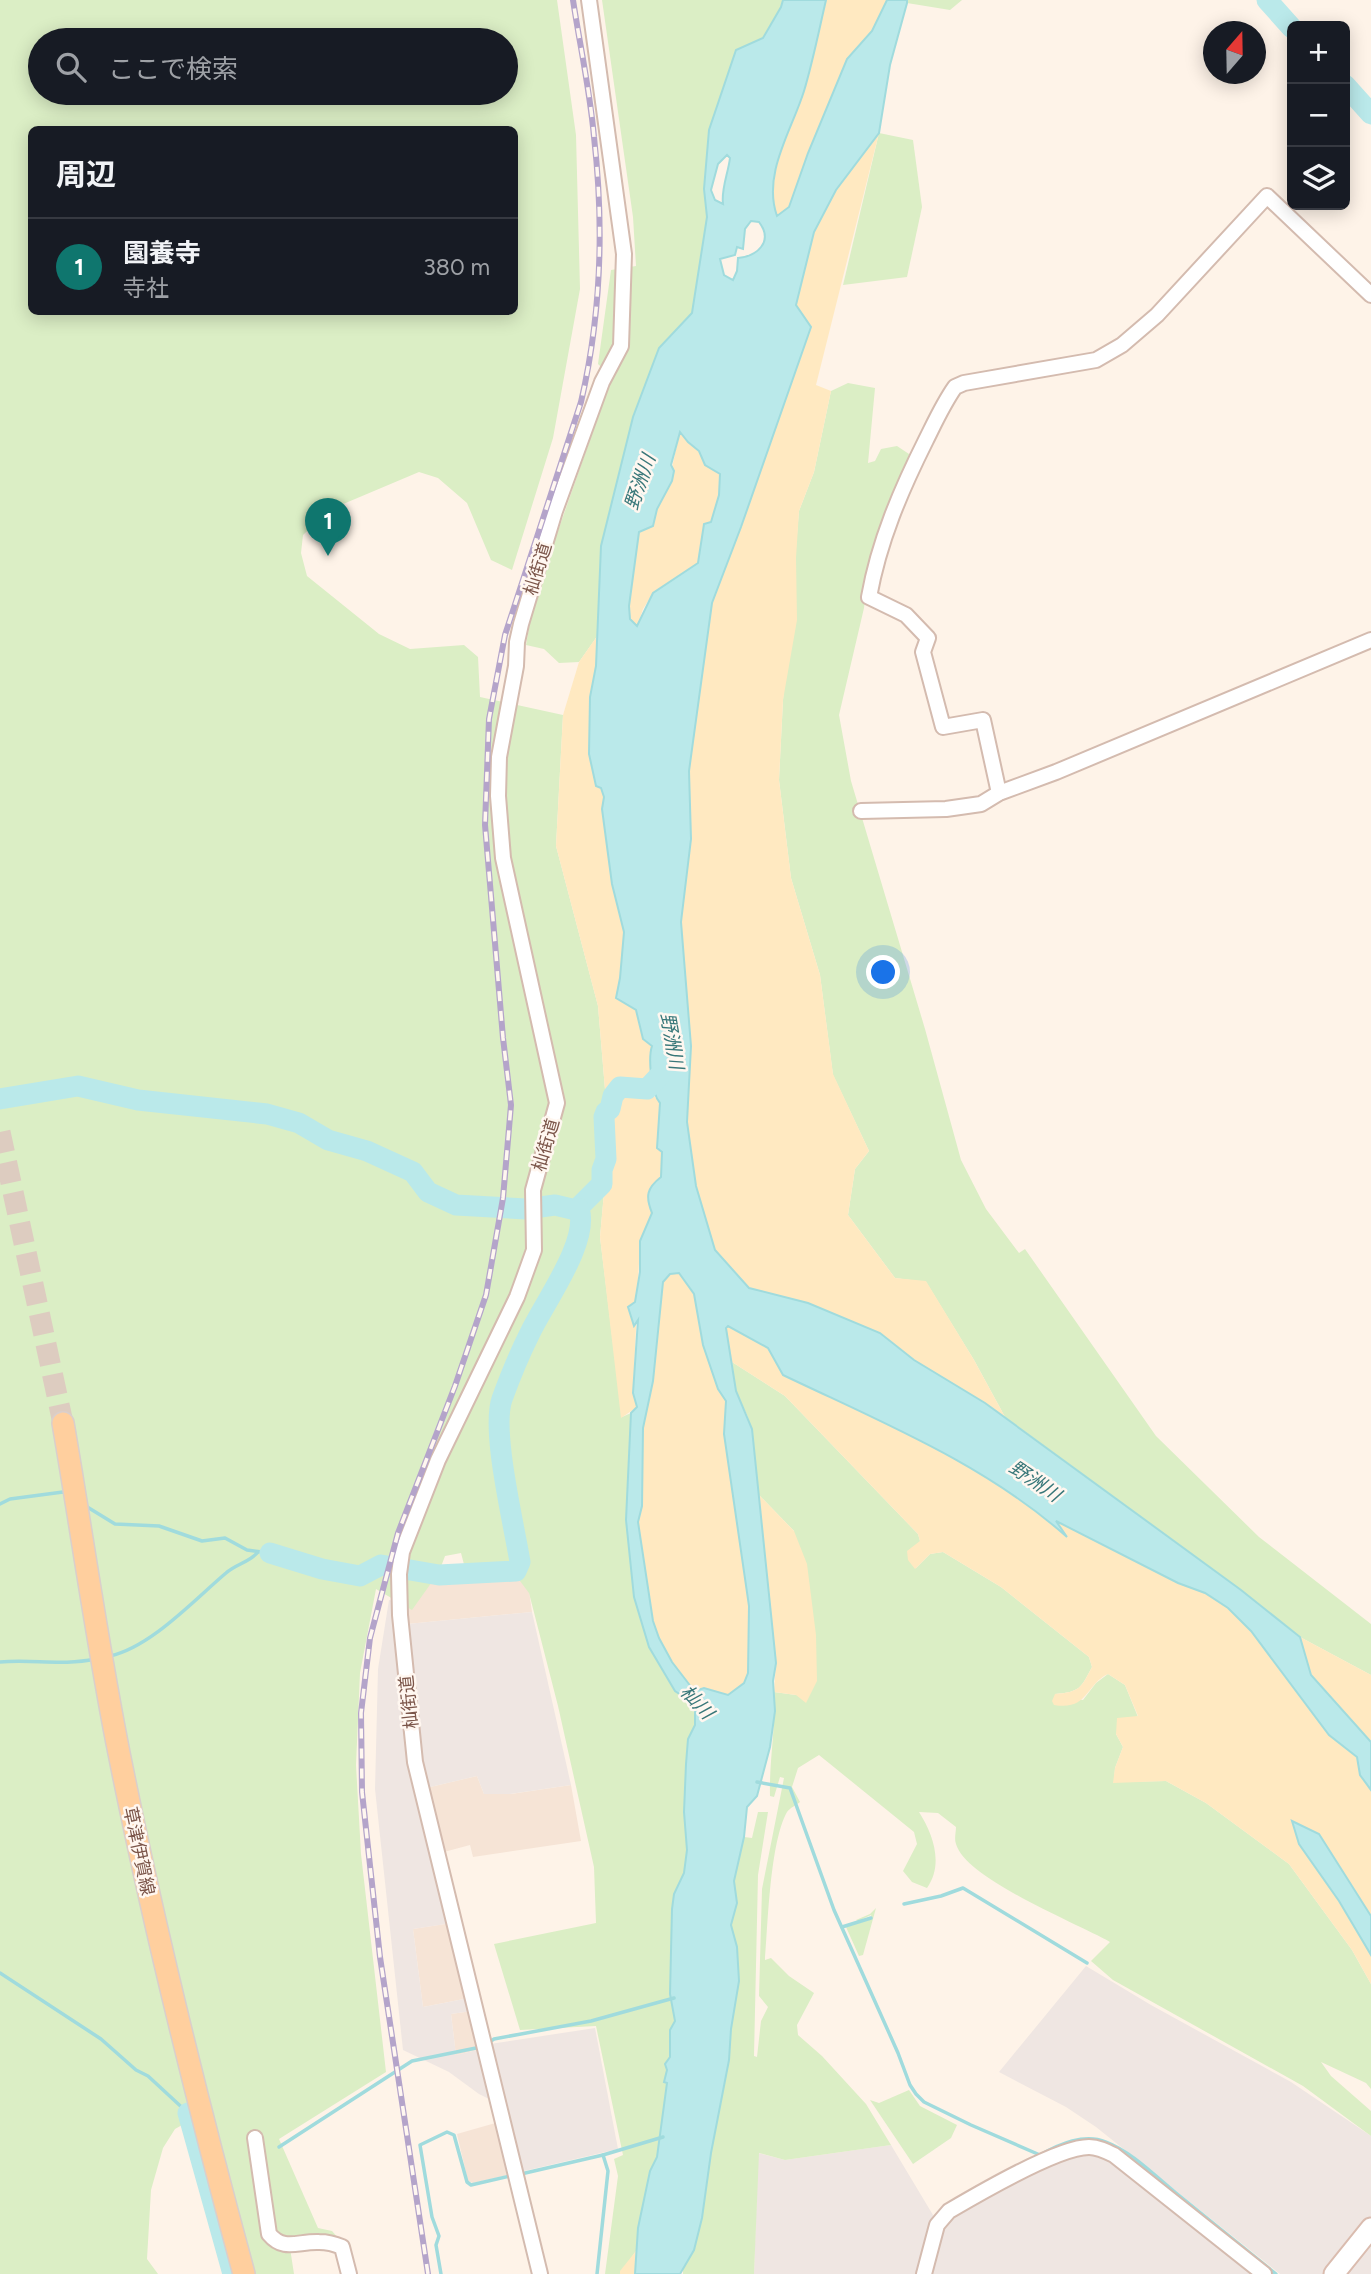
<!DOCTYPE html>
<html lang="ja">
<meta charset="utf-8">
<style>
:root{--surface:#171b24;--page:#242831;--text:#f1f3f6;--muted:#9ea1a6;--line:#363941;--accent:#0f766e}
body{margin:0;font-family:Figtree,"Noto Sans JP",sans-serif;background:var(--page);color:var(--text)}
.controls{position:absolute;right:21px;top:21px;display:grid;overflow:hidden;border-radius:10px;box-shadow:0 4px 18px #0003}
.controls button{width:63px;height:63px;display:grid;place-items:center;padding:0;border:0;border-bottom:2px solid var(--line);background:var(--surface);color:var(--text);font:35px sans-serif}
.compass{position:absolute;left:1203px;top:21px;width:63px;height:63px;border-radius:50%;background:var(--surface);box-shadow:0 4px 18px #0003;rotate:20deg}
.you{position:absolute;left:884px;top:973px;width:24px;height:24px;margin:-18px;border:5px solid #fff;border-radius:50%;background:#1a73e8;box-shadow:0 0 0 10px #1a73e833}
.badge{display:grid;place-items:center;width:46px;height:46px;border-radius:50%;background:var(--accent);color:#fff;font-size:23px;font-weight:700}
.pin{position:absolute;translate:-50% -58px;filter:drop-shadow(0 2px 4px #0008)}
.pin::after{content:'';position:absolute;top:37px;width:24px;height:21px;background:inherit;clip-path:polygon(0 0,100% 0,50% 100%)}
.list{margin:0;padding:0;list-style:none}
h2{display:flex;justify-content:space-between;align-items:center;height:91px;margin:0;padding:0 28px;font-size:30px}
h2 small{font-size:23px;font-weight:400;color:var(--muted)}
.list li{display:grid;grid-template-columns:46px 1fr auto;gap:21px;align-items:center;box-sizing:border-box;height:98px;padding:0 28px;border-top:2px solid var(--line)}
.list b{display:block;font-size:26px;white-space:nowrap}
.list p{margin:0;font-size:23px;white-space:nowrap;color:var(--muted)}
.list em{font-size:23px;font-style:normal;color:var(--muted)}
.icon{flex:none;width:38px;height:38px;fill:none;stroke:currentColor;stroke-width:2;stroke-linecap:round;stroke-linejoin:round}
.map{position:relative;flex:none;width:1371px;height:2274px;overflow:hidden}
.search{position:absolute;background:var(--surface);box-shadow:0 4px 18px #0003;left:28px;top:28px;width:490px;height:77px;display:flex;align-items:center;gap:18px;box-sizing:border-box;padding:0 24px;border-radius:38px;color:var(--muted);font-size:26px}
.panel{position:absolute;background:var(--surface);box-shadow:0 4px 18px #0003;left:28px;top:126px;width:490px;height:189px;border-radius:10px}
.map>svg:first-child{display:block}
.residential{fill:#f6e4d6}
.industrial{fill:#efe6e2}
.green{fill:#dbeec5;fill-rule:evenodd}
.sand{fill:#ffe9c1}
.water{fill:#bae9ea;stroke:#a0dbdd;stroke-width:2;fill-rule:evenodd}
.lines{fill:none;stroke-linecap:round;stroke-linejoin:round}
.stream{stroke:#a0dbdd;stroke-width:3.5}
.river{stroke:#bae9ea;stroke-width:21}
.primary-tunnel{stroke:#ddccc0;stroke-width:21;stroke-dasharray:21 10;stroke-linecap:butt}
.street-casing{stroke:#d4bbaf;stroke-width:18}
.secondary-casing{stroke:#dabcaf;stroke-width:23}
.primary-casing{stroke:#dacfcc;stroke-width:24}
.street{stroke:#fff;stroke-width:14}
.secondary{stroke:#fff;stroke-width:19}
.primary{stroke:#ffcf9e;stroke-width:21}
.rail-casing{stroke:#b4a4ca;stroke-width:6}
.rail{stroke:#fff7f0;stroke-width:3.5;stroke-dasharray:10;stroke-linecap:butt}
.labels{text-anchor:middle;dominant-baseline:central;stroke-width:5;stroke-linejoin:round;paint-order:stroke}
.street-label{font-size:18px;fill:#7b5549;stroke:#fff7f0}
.water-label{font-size:19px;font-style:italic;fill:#387779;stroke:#fff7f0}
</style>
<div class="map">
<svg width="1371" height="2274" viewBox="0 0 1371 2274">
<rect width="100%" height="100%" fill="#fef3e8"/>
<g class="residential">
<path d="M 525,1562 L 532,1612 L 407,1624 L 403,1581 Z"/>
<path d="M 477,1776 L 484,1794 L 511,1794 L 571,1785 L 581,1841 L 473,1857 L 470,1845 L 444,1852 L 426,1788 Z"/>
<path d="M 452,1923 L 469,1998 L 423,2007 L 413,1929 Z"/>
<path d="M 472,2011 L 481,2049 L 456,2055 L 451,2014 Z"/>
<path d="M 499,2122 L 512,2174 L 473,2183 L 468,2181 L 457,2134 Z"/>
</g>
<g class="industrial">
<path d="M 389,1600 L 395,1601 L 412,1764 L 452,1923 L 413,1929 L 423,2007 L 469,1998 L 472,2011 L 451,2014 L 456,2055 L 481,2049 L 493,2101 L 479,2094 L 449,2072 L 403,2050 L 375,1789 L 378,1669 Z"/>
<path d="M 532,1612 L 571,1785 L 510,1794 L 484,1794 L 477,1776 L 426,1788 L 419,1761 L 407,1624 Z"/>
<path d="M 1086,1966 L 1151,2005 L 1291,2082 L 1371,2136 L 1371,2216 L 1326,2274 L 1280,2274 L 1096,2127 L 1066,2107 L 999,2072 Z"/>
<path d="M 595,2028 L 618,2149 L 520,2172 L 490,2044 Z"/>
<path d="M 891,2145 L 933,2215 L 933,2220 L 916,2274 L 754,2274 L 758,2153 L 785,2160 Z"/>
<path d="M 1084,2154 L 1098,2154 L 1109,2159 L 1257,2274 L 929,2274 L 944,2225 L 961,2210 L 1063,2158 Z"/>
<path d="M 1371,2240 L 1371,2274 L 1344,2274 Z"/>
</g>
<g class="green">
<path d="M 0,0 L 557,0 L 576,135 L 580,289 L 553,438 L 512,570 L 491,560 L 467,503 L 438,478 L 419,472 L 329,510 L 303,535 L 301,553 L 307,576 L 379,634 L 410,649 L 464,645 L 478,657 L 480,697 L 563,715 L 556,846 L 598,1006 L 609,1137 L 600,1237 L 622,1417 L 631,1413 L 626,1520 L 634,1597 L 649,1647 L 675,1691 L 693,1703 L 695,1711 L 695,1725 L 688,1739 L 686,1764 L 684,1812 L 687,1850 L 684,1873 L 674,1894 L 672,1909 L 670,1994 L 675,2021 L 670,2030 L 670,2057 L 664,2081 L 667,2082 L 657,2157 L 650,2171 L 638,2228 L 636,2251 L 620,2274 L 605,2274 L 618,2176 L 614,2159 L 623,2155 L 596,2026 L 520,2030 L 494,1944 L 596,1923 L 594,1867 L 558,1706 L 529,1593 L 508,1565 L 466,1572 L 461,1553 L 445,1556 L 439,1572 L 412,1610 L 376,1589 L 360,1673 L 356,1765 L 361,1854 L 386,2072 L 279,2139 L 318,2228 L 332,2231 L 340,2240 L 290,2248 L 294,2274 L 254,2274 L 207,2111 L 175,2129 L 163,2148 L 151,2190 L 147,2259 L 158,2274 L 0,2274 ZM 40,40 L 506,40 L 506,93 L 40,93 ZM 32,130 L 514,130 L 514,312 L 32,312 Z"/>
<path d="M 602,0 L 783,0 L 781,7 L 763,38 L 736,50 L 704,189 L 707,217 L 692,313 L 659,348 L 633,417 L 601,546 L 598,635 L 579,662 L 559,663 L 544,649 L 526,645 L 534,599 L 612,377 L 598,364 L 611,270 L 636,266 L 633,217 Z"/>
<path d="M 907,0 L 962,0 L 950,10 L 907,3 Z"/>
<path d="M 879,133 L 913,140 L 922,207 L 907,277 L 843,285 Z"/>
<path d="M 848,383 L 875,388 L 868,463 L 875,461 L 881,449 L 897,446 L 909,454 L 908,468 L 868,575 L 864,608 L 839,715 L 851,781 L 925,1029 L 961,1160 L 986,1209 L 1019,1253 L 1025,1249 L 1156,1436 L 1259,1537 L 1371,1624 L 1371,1675 L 1300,1637 L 1241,1590 L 1005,1417 L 974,1360 L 926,1282 L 895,1278 L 848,1215 L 855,1169 L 869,1151 L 833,1075 L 820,975 L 791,878 L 779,780 L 783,700 L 799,511 L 814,472 L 831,391 Z"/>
<path d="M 732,1362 L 785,1396 L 918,1534 L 920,1541 L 916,1568 L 930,1554 L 943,1552 L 1001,1587 L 1089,1657 L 1092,1667 C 1081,1688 1080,1692 1055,1694 L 1083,1700 L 1096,1683 L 1108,1674 L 1125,1685 L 1138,1717 L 1116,1734 L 1123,1747 L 1115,1768 L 1114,1782 L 1166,1781 L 1206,1803 L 1289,1864 L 1352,1950 L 1371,1984 L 1371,2089 L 1366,2083 L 1321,2062 L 1331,2076 L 1371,2111 L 1371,2136 L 1303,2086 L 1113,1980 L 1091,1961 L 1110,1942 C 1076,1923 966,1879 956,1844 C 954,1839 956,1832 956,1827 L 938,1813 L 919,1812 C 933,1834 944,1864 927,1888 L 912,1882 L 903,1871 L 917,1844 L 914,1832 L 819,1755 L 798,1768 L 792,1787 L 800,1802 C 796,1805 790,1808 787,1812 C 770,1842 768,1924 765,1960 L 771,1958 L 789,1976 L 814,1993 L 797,2025 L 798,2035 L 822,2056 L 866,2104 L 891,2145 L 785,2160 L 759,2153 L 754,2274 L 683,2274 L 683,2269 L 694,2250 L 702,2218 L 711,2153 L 729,2060 L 731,2029 L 739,1981 L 737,1947 L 731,1925 L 737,1903 L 734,1881 L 744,1837 L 752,1838 L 758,1812 L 768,1812 L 758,1875 L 754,2056 L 757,2057 L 761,2021 L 768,2007 L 759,1996 L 762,1889 L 784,1778 L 780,1777 L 774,1797 L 770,1796 C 769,1761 776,1727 774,1692 L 796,1695 L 794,1531 L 759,1495 L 748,1417 L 736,1391 Z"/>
<path d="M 876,1908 L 863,1955 L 859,1956 L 846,1927 L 872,1919 L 871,1915 L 858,1921 L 856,1920 L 870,1914 Z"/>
<path d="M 909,2090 L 920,2106 L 957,2125 L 951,2138 L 913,2164 L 870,2100 L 879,2103 Z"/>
</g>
<g class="sand">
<path d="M 826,0 L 887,0 L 872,31 L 847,59 L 808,153 L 789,207 L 777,217 C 764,170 791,133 804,91 C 813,61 819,30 826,0 Z"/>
<path d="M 879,133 L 816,385 L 831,391 L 814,472 L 799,511 L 796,558 L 797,620 L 783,700 L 779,780 L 791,878 L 820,975 L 833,1074 L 869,1151 L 855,1169 L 848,1215 L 895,1278 L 926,1281 L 974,1360 L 1005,1417 L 914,1360 L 880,1333 L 808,1303 L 749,1288 L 715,1250 L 696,1186 L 687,1122 L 691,1046 L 681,922 L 691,839 L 689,771 L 712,603 L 741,527 L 811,327 L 796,305 L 814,232 L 836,190 Z"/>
<path d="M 680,431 L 688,442 L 699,451 L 705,465 L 720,474 L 719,495 L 711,522 L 704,524 L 698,563 L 653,593 L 643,609 L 637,627 L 630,619 L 629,606 L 639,531 L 653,526 L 657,509 L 663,499 L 668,486 Z"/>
<path d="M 598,635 L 596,666 L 590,697 L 601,788 L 604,797 L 602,809 L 612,884 L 624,932 L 620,978 L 616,998 L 636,1010 L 643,1039 L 653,1046 L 654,1096 L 660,1103 L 657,1148 L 662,1152 L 661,1177 L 652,1213 L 640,1241 L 633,1393 L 637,1407 L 621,1418 L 600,1237 L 609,1137 L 598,1006 L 556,846 L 563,715 L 579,662 Z"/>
<path d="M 679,1273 L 694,1294 L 703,1345 L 718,1389 L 726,1401 L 724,1434 L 749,1606 L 748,1673 L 744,1683 L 728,1695 L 704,1688 L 698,1690 L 692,1688 L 672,1662 L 659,1638 L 653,1621 L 638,1522 L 642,1506 L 643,1428 L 653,1381 L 663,1282 L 670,1274 Z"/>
<path d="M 728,1325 L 768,1348 L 783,1375 C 879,1421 983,1462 1064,1533 L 1055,1520 L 1178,1583 L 1205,1593 L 1228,1608 L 1251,1630 L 1329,1735 L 1357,1757 L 1360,1775 L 1371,1790 L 1371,1916 L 1352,1885 L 1339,1901 L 1371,1955 L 1371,1984 L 1352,1950 L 1289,1864 L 1206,1803 L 1166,1781 L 1113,1783 L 1115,1768 L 1123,1747 L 1116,1734 L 1117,1718 L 1138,1716 L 1125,1685 L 1108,1674 C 1086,1684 1088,1711 1054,1705 L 1052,1701 L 1055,1694 C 1080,1692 1081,1688 1092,1667 L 1089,1657 L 1001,1587 L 943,1552 L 930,1554 L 915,1569 L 908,1560 L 907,1551 L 920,1541 L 918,1534 L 785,1396 L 732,1362 L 726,1328 Z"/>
<path d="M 759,1495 L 794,1531 L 807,1564 L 816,1635 L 817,1681 L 806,1703 L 796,1695 L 774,1692 L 776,1663 Z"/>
<path d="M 1300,1637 L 1371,1675 L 1371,1742 L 1311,1675 Z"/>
<path d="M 636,2251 L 635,2274 L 620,2274 L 620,2271 Z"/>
</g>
<g class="water">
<path d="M 783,0 L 826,0 C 819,30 813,61 804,91 C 792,130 762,174 777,216 L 789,207 L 808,153 L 847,59 L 872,31 L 887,0 L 907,0 L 907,3 L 890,65 L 879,133 L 836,190 L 814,232 L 796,305 L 811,327 L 741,527 L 712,603 L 689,771 L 691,839 L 681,922 L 691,1046 L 687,1122 L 696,1186 L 715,1250 L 749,1288 L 808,1303 L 880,1333 L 914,1360 L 985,1403 L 1241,1590 L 1300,1637 L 1311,1675 L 1371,1742 L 1371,1790 L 1360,1775 L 1357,1757 L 1329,1735 L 1251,1631 L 1228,1608 L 1205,1593 L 1178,1583 L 1056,1521 L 1067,1537 C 985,1464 881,1422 783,1375 L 768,1348 L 728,1326 L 726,1328 L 736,1391 L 752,1429 L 776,1663 L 773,1681 L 775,1711 L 770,1747 L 757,1796 L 747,1807 L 744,1837 L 734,1881 L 737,1903 L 731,1925 L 737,1947 L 739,1981 L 731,2029 L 729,2060 L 711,2153 L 702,2218 L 694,2250 L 680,2274 L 635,2274 L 638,2228 L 650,2171 L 657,2157 L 667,2083 L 664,2082 L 667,2070 L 665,2064 L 670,2057 L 670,2030 L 675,2021 L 670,1994 L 672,1909 L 674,1894 L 684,1873 L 687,1850 L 684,1812 L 686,1764 L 688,1739 L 695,1725 L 695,1711 L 693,1703 L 675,1691 L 649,1647 L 634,1597 L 626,1520 L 631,1413 L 637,1407 L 633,1393 L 638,1320 L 634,1326 L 628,1307 L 635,1302 L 640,1272 L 640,1241 L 652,1213 C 645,1196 647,1188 661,1177 L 662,1152 L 657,1148 L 660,1103 C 651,1093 648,1058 652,1046 L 643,1039 L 636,1010 L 616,998 L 620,978 L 624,932 L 612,884 L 602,809 L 604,797 L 601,788 L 596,786 L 589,754 L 590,697 L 596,666 L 601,546 L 633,417 L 659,348 L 692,313 L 707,217 L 704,189 L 709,130 L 736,50 L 763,38 L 781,7 ZM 727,155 L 730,158 C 728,174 721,189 723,204 L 715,200 L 711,190 L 718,164 ZM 751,221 L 759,222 C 774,242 757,256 738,258 L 737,271 L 733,280 L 724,275 L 720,259 L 735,255 L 737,247 L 743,249 L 745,229 ZM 680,432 L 688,442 L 699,451 L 705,465 L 720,474 L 719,495 L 711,522 L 704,524 L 698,563 L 653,593 L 637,626 L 630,619 L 629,606 L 639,532 L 653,526 L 657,509 L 672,481 L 674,471 L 671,465 ZM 679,1273 L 694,1294 L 703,1345 L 718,1389 L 726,1401 L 724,1434 L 749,1606 L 748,1673 L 744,1683 L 728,1695 L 704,1688 L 698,1690 L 692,1688 L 672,1662 L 659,1638 L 653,1621 L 638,1522 L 642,1506 L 643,1428 L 653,1381 L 663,1282 L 670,1274 Z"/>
<path d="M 1292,1821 L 1319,1834 L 1371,1916 L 1371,1955 L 1339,1901 L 1299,1844 Z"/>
</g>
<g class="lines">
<g class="stream">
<path d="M 0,1504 L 10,1499 L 63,1492 L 66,1494"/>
<path d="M 84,1505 L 115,1524 L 159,1526 L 202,1541 L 225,1538 L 247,1550 L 270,1553"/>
<path d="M 110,1656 C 151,1647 194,1600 226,1573 C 236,1564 250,1562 258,1552"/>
<path d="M 0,1662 C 32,1659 63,1666 95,1659"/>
<path d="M 757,1782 L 790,1788 L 834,1910 L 898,2053 L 910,2085 L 916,2094 L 924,2102 L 971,2125 L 1040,2155 C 1060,2144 1084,2133 1106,2142 C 1132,2152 1155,2176 1176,2193 C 1209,2220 1243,2247 1276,2274"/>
<path d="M 904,1904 L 941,1896 L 963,1888 L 1087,1963"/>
<path d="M 842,1927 L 871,1918"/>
<path d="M 0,1973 L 101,2039 L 136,2070 L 148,2076 L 188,2113"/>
<path d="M 488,2043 L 494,2039 L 591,2021 L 674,1998"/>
<path d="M 279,2147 L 412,2061 L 481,2047"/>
<path d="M 521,2174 L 603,2155 L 663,2137"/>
<path d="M 441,2274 L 436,2245 L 439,2236 L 432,2217 L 420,2145 L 447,2132 L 454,2135 L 467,2182 L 471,2185 L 514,2175"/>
<path d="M 597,2274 L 608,2171 L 603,2155"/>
</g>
<g class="river">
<path d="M 1267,0 L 1292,28"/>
<path d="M 1345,85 L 1371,114"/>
<path d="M 0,1099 L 78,1086 L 138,1100 L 267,1114 L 299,1123 L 328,1140 L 367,1151 L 413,1172 L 428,1192 L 456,1205 L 526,1209 L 555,1205 L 576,1210 L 602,1184 L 602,1170 L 606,1159 L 604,1117 L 606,1112 L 610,1109 L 613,1096 L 620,1087 L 647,1089 L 661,1074 L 667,1061"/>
<path d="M 270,1553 L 322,1569 L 360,1576 L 381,1565 L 439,1575 L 516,1571 L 520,1562 C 514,1524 491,1431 502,1399 C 510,1377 519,1355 529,1335 C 543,1304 590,1242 579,1209"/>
<path d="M 188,2113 L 233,2274"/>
</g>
<path class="primary-tunnel" d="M 0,1132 L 63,1423"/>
<g class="street-casing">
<g id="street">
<path d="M 999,793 L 983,720 L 943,727 L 923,652 L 928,638 L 906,615 L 869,597 C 879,541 901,490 926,440 C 935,422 943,404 955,387 L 964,383 L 1096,360 L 1122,345 L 1157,315 L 1267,196 L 1371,295"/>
<path d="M 861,811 L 946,809 L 981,804 L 999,793 L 1056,772 L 1371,640"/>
<path d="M 255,2138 L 269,2234 C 284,2252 298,2241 319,2242 C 326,2242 335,2244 342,2247 L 349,2274"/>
<path d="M 540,2274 L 415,1762 L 400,1615 L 399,1574 L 402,1552 L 438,1460 L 517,1297 L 534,1250 L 533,1190 L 557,1103 L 503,858 L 498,796 L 499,757 L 516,666 L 517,642 L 521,624 L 555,511 L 602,382 L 621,346 L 624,254 L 589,0"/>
<path d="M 924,2274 L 937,2225 L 949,2211 C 978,2194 1058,2147 1089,2147 C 1098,2147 1106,2151 1114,2155 L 1264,2274"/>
</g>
</g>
<g class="secondary-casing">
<path id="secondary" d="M 1334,2274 L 1371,2228"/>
</g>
<g class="primary-casing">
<path id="primary" d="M 63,1423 C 82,1533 97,1643 119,1753 C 154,1928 197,2101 244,2274"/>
</g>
<use href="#street" class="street"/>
<use href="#secondary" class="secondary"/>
<use href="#primary" class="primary"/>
<g class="rail-casing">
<path id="rail" d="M 428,2274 L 380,1957 L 362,1792 L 361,1713 L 370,1638 L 398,1533 L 455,1386 L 486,1295 L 503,1198 L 511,1105 L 503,1038 L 485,825 L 489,719 L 505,635 L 581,402 C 601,316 604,225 594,137 C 590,91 580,46 573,0"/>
</g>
<use href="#rail" class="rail"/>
</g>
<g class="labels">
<g class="street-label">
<text transform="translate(538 569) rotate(-73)">杣街道</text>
<text transform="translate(546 1145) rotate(-74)">杣街道</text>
<text transform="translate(409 1702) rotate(-96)">杣街道</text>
<text transform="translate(139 1851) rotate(78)">草津伊賀線</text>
</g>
<g class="water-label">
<text transform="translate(640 482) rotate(-71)">野洲川</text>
<text transform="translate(672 1041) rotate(80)">野洲川</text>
<text transform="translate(1035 1481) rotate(34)">野洲川</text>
<text transform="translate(697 1702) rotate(47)">杣川</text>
</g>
</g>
</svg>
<div class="controls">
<button>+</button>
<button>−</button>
<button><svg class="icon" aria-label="layers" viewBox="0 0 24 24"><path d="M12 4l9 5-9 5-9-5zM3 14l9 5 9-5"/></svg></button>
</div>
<svg class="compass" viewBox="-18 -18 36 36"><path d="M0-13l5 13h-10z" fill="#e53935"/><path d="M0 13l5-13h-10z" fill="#9ea1a6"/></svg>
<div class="you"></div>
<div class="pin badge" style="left:328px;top:556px">1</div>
<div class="search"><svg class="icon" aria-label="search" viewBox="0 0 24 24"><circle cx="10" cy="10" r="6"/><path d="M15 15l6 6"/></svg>ここで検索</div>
<section class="panel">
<h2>周辺<small></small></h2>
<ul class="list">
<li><span class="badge">1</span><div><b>園養寺</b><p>寺社</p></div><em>380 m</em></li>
</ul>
</section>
</div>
